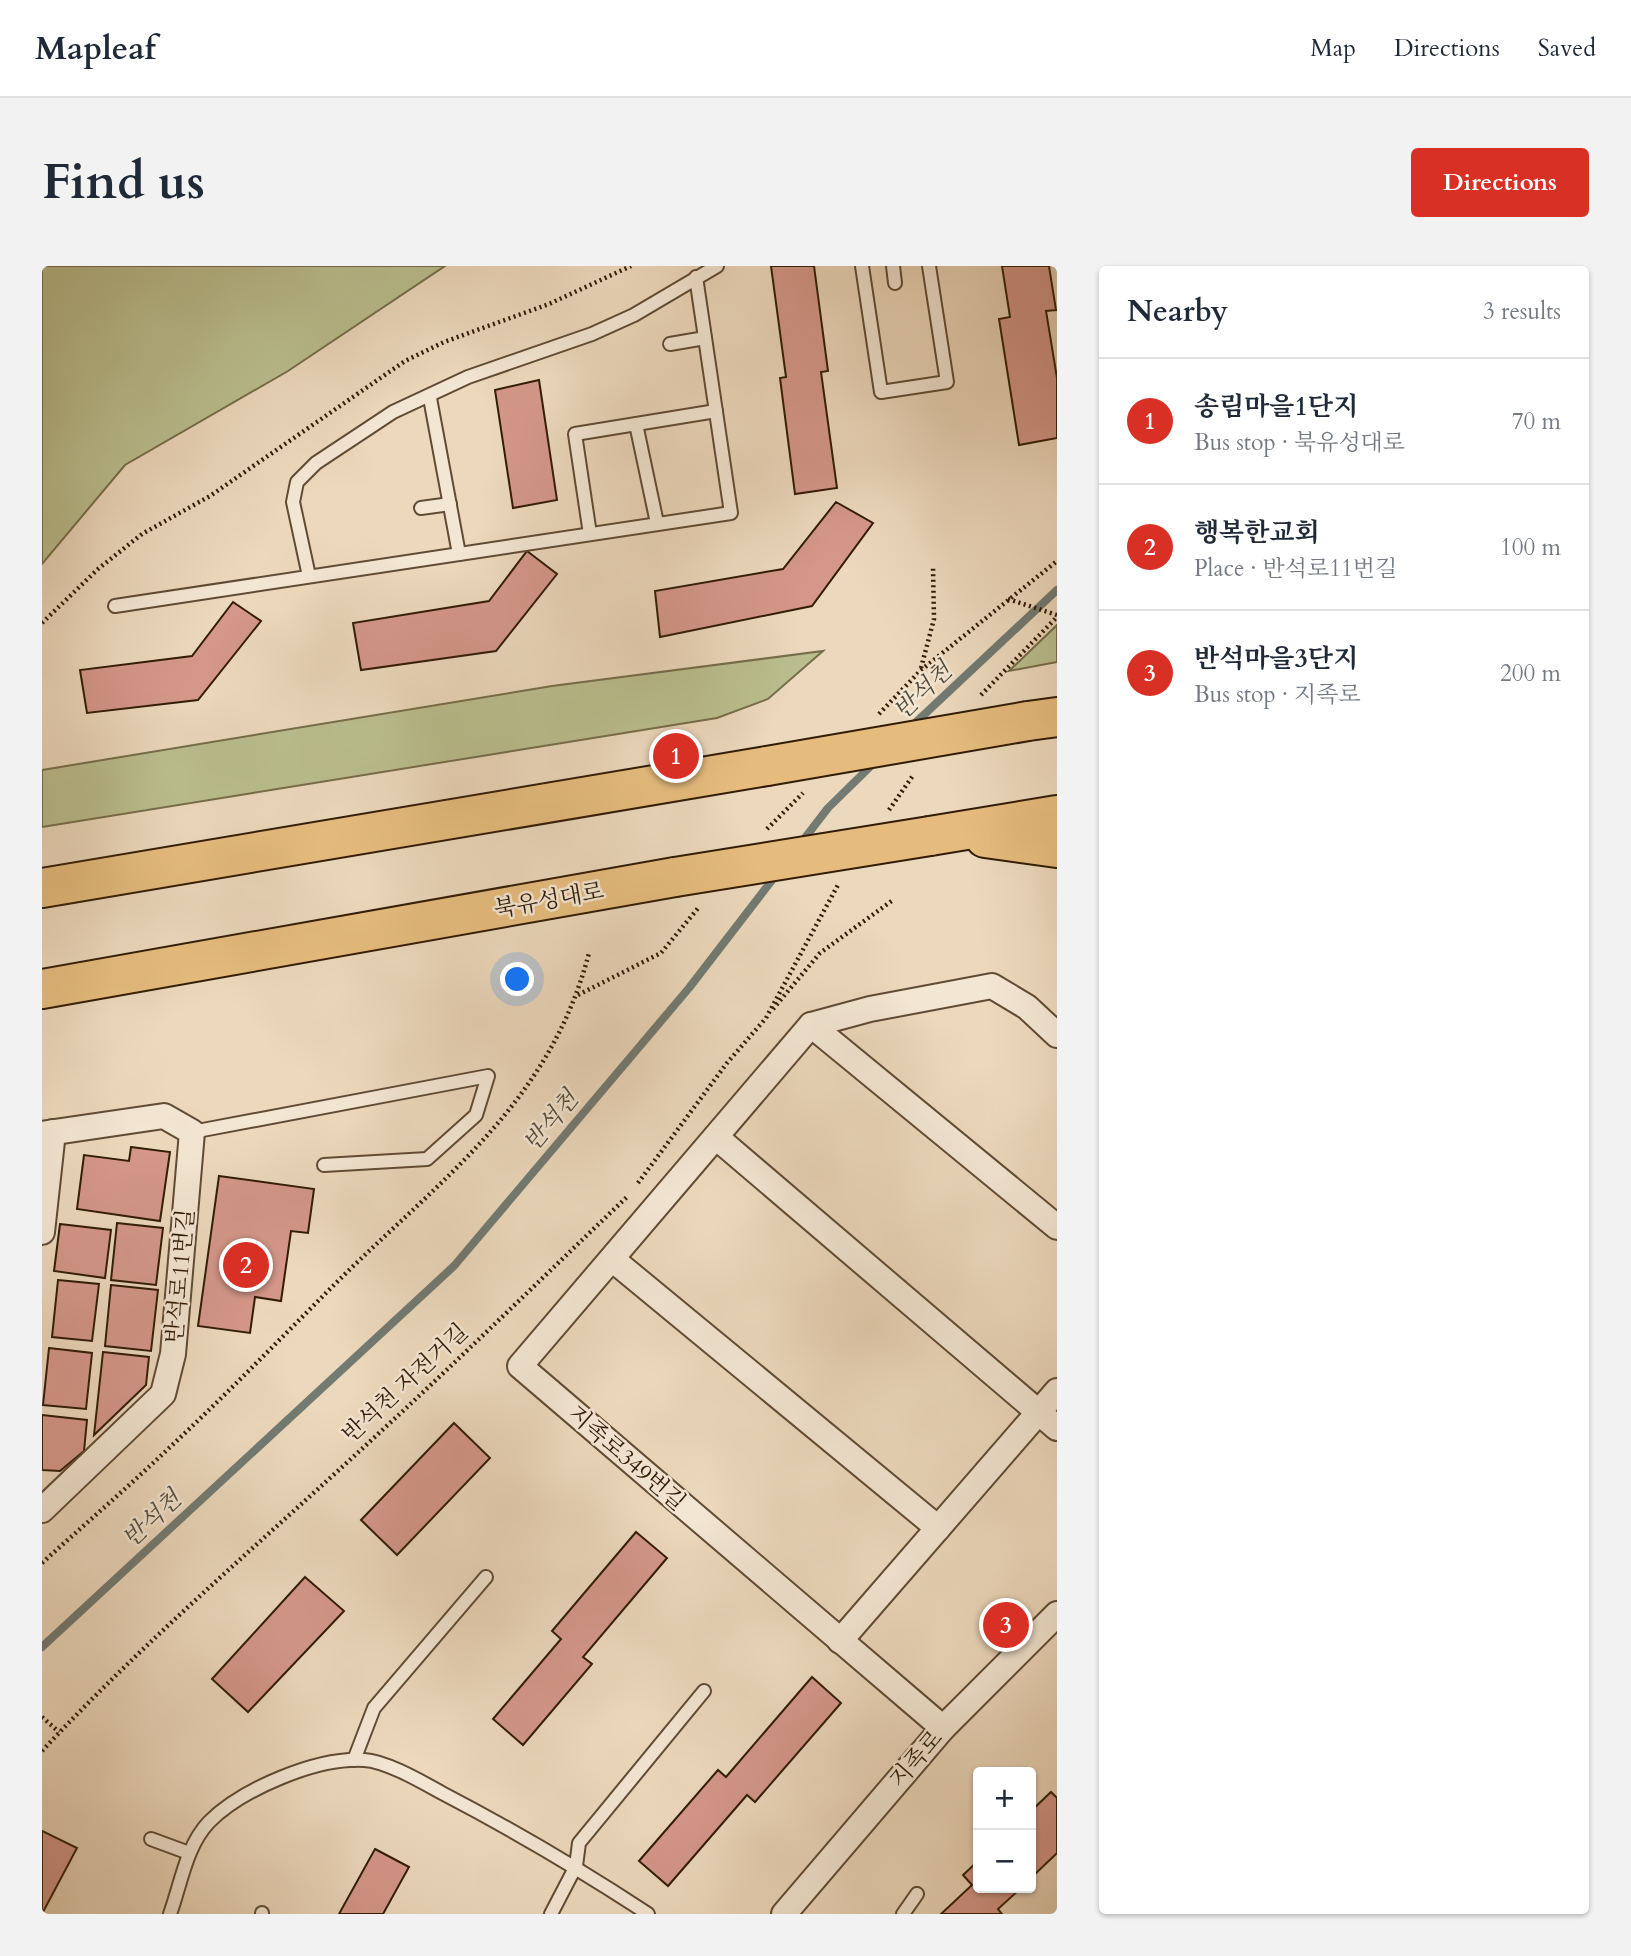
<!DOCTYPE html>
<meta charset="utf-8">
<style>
:root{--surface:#fff;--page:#f2f2f3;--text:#1f2937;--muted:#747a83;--line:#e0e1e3;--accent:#d93025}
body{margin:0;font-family:Cardo,"Noto Serif KR",serif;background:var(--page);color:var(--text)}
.controls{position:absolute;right:21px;bottom:21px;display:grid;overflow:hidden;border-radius:7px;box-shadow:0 2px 5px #0004}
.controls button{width:63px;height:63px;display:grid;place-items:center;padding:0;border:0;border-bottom:2px solid var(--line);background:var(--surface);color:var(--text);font:35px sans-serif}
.you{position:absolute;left:476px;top:714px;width:24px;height:24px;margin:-18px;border:5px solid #fff;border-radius:50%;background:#1a73e8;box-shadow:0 0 0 10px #1a73e833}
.badge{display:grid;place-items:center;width:46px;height:46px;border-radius:50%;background:var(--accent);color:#fff;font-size:23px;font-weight:700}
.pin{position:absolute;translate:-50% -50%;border:4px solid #fff;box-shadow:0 2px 7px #0006}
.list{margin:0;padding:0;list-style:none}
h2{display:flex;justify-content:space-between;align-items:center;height:91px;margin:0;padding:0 28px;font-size:30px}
h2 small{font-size:23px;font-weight:400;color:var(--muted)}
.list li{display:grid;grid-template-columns:46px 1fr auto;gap:21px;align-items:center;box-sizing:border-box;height:126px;padding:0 28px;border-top:2px solid var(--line)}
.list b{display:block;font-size:26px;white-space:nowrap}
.list p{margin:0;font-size:23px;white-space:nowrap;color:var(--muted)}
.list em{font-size:23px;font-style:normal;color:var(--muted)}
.map{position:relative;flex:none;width:1015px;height:1648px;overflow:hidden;border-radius:7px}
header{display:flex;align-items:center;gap:42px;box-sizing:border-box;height:98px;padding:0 35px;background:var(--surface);border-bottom:2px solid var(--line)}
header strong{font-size:33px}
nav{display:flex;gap:38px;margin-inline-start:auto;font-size:24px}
.intro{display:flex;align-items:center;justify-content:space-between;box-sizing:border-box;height:168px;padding:0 42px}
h1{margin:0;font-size:49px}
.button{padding:18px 32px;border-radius:7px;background:var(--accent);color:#fff;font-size:24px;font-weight:700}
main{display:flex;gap:42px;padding:0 42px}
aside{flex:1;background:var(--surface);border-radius:7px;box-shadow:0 2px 5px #0004}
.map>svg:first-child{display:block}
.green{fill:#babe8e;stroke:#766d4a;stroke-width:2}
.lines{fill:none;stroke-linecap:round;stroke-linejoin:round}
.stream{stroke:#727a72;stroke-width:8}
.building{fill:#d49789;stroke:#321c06;stroke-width:2}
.service-casing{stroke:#604b34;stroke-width:16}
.minor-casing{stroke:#604b34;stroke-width:28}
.primary-casing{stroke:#321c06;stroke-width:42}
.path{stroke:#321c06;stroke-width:4.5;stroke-dasharray:2 3.5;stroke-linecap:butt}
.service{stroke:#f3e6d3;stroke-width:12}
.minor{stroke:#f3e6d3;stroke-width:24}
.primary{stroke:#e6bc7e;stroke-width:38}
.primary-bridge-casing{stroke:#321c06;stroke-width:42;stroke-linecap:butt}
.primary-bridge{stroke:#e6bc7e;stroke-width:38}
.labels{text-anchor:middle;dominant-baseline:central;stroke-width:5;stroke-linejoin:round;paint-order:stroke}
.street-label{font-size:23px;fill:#321c06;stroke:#f3e6d3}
.water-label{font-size:24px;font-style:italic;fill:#524b3c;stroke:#f3e6d3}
</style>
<header>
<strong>Mapleaf</strong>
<nav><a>Map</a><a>Directions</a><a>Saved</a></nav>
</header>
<div class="intro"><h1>Find us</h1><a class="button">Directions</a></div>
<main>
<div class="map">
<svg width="1015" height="1648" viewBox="0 0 1015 1648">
<rect width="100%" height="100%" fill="#ecd8bc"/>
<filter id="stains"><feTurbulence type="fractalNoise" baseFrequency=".00286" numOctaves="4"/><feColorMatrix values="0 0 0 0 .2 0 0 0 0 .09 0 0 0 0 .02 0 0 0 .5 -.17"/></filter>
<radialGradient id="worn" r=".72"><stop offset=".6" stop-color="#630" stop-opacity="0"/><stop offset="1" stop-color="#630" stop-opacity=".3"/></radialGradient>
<g class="green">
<path d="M 0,0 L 403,0 L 246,105 L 83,199 L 0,298 Z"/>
<path d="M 1015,359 L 1015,396 L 967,405 Z"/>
<path d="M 781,385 L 726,433 L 675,452 L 0,561 L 0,504 L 510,420 Z"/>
</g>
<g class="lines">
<g class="stream">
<path d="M 870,460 L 1015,324"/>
<path d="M 759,577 L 786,542 L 833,496"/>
<path d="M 0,1381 L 412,1000 L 647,722 L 734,609"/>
</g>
</g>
<g class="building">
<path d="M 729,0 L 772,0 L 786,105 L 779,106 L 795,222 L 753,228 L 738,112 L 744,111 Z"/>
<path d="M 960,0 L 1007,0 L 1014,44 L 1004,45 L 1015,112 L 1015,172 L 977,179 L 957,53 L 968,51 Z"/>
<path d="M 497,114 L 515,234 L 471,242 L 453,124 Z"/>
<path d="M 794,236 L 831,257 L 770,340 L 618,371 L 613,325 L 741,303 Z"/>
<path d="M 485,285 L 515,308 L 454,385 L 319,404 L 311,357 L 447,335 Z"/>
<path d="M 191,336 L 219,355 L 156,434 L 45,447 L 38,404 L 150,390 Z"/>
<path d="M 89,881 L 128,886 L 118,955 L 35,943 L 42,889 L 87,895 Z"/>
<path d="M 177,910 L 272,923 L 266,967 L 249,965 L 239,1035 L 213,1031 L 208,1067 L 156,1060 Z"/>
<path d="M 75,957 L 121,962 L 114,1019 L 69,1014 Z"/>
<path d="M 18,958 L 69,964 L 63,1012 L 12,1005 Z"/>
<path d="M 16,1014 L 57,1018 L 50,1075 L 10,1071 Z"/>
<path d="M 69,1019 L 116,1024 L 109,1085 L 63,1080 Z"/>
<path d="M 7,1082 L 50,1087 L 44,1143 L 1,1139 Z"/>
<path d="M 61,1086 L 107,1091 L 104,1119 L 52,1169 Z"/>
<path d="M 0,1149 L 45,1154 L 42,1185 L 18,1205 L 0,1204 Z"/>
<path d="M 412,1157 L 448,1192 L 355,1289 L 319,1254 Z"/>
<path d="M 594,1266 L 625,1292 L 541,1391 L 550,1398 L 481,1479 L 451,1453 L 519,1373 L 510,1365 Z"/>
<path d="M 263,1311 L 302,1345 L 206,1446 L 170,1413 Z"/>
<path d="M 770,1411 L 799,1437 L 713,1536 L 705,1529 L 626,1620 L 597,1595 L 676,1504 L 684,1511 Z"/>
<path d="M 1009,1526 L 1015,1532 L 1015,1587 L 989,1612 L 989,1545 Z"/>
<path d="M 0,1565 L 35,1582 L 0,1648 Z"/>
<path d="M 333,1583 L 367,1601 L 341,1648 L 297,1648 Z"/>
<path d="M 936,1595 L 936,1622 L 979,1622 L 956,1643 L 960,1648 L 899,1648 L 930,1619 L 921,1609 Z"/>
</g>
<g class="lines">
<g class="service-casing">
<g id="service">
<path d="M 820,0 L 839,126 L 905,116 L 887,0"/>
<path d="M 851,0 L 853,17"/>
<path d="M 628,78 L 663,72"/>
<path d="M 388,132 L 417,288"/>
<path d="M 594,158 L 615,257"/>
<path d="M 379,242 L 408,238"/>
<path d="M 548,268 L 533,168 L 674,145"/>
<path d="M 267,310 L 251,236 L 255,216 L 274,197 L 351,146 L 426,111 L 550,68 L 592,49 L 675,0"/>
<path d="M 73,340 L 689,247 L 654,11"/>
<path d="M 150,866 L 446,810 L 434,849 L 385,893 L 282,899"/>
<path d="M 312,1494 L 332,1442 L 444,1311"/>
<path d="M 109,1573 L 147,1587"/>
<path d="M 128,1648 C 139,1618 144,1580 167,1556 C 200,1523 275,1491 322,1494 C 344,1495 380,1516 400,1527 C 471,1564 539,1604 606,1648"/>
<path d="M 220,1648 L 220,1647"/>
<path d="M 509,1648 L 534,1600 L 537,1577 L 662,1425"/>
<path d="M 861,1648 L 875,1628"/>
</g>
</g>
<g class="minor-casing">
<g id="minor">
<path d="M 769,759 L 1015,961"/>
<path d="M 0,868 L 122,850 L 150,866 L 131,1088 L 121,1128 L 0,1244"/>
<path d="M 674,871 L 1015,1162"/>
<path d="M 0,966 L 11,866"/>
<path d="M 570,993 L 896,1262"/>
<path d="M 798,1375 L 1015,1125"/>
<path d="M 901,1462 L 478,1100 L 769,759 L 828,743 L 950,720 L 985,741 L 1015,769"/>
<path d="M 742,1648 L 901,1462 L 1015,1348"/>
</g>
</g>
<g class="primary-casing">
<g id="primary">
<path d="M 986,455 L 1015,451"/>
<path d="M 888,570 L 1015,549"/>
<path d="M 943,572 L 1015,582"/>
<path d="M 0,622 L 725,500"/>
<path d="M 0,723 L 633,611"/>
</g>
</g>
<g class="path">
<path d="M 966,333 L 1015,349"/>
<path d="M 0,357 L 56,303 L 100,268 L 168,230 L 363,95 L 402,76 L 507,38 L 589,0"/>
<path d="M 879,402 L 892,353 L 891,300"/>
<path d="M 939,429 L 1015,351"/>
<path d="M 837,448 L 878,405 L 1015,295"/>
<path d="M 847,544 L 872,508"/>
<path d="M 725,563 L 761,527"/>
<path d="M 536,729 L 619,687 L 657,641"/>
<path d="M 731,743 L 778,687 L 851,634"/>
<path d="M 596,917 L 685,797 L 724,752 L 797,617"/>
<path d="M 0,1297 C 42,1259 85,1222 126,1183 C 184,1129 240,1071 296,1015 C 400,912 508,837 547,687"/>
<path d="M 0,1451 L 17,1466"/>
<path d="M 0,1485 C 105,1372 223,1273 336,1168 C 421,1090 503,1009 586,930"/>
</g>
<use href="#service" class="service"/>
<use href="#minor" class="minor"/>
<use href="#primary" class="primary"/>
<g class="primary-bridge-casing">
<g id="primary-bridge">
<path d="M 725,500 L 986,455"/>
<path d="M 633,611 L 888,570"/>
</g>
</g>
<use href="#primary-bridge" class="primary-bridge"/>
</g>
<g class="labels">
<g class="street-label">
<text transform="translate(507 634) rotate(-10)">북유성대로</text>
<text transform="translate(138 1010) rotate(-85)">반석로11번길</text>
<text transform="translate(363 1117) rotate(-43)">반석천 자전거길</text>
<text transform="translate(585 1192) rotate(41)">지족로349번길</text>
<text transform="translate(874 1493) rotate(-49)">지족로</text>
</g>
<g class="water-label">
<text transform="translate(881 425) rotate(-44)">반석천</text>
<text transform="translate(509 855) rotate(-50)">반석천</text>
<text transform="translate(110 1253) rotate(-43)">반석천</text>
</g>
</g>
<rect width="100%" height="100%" filter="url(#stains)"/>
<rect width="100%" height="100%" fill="url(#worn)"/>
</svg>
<div class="controls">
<button>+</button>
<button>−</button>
</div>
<div class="you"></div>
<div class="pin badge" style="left:634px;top:490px">1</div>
<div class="pin badge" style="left:204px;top:999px">2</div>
<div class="pin badge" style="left:964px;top:1359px">3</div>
</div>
<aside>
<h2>Nearby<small>3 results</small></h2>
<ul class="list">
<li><span class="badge">1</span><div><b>송림마을1단지</b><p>Bus stop · 북유성대로</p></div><em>70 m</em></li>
<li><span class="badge">2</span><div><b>행복한교회</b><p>Place · 반석로11번길</p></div><em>100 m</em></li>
<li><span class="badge">3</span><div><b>반석마을3단지</b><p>Bus stop · 지족로</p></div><em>200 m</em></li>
</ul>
</aside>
</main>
